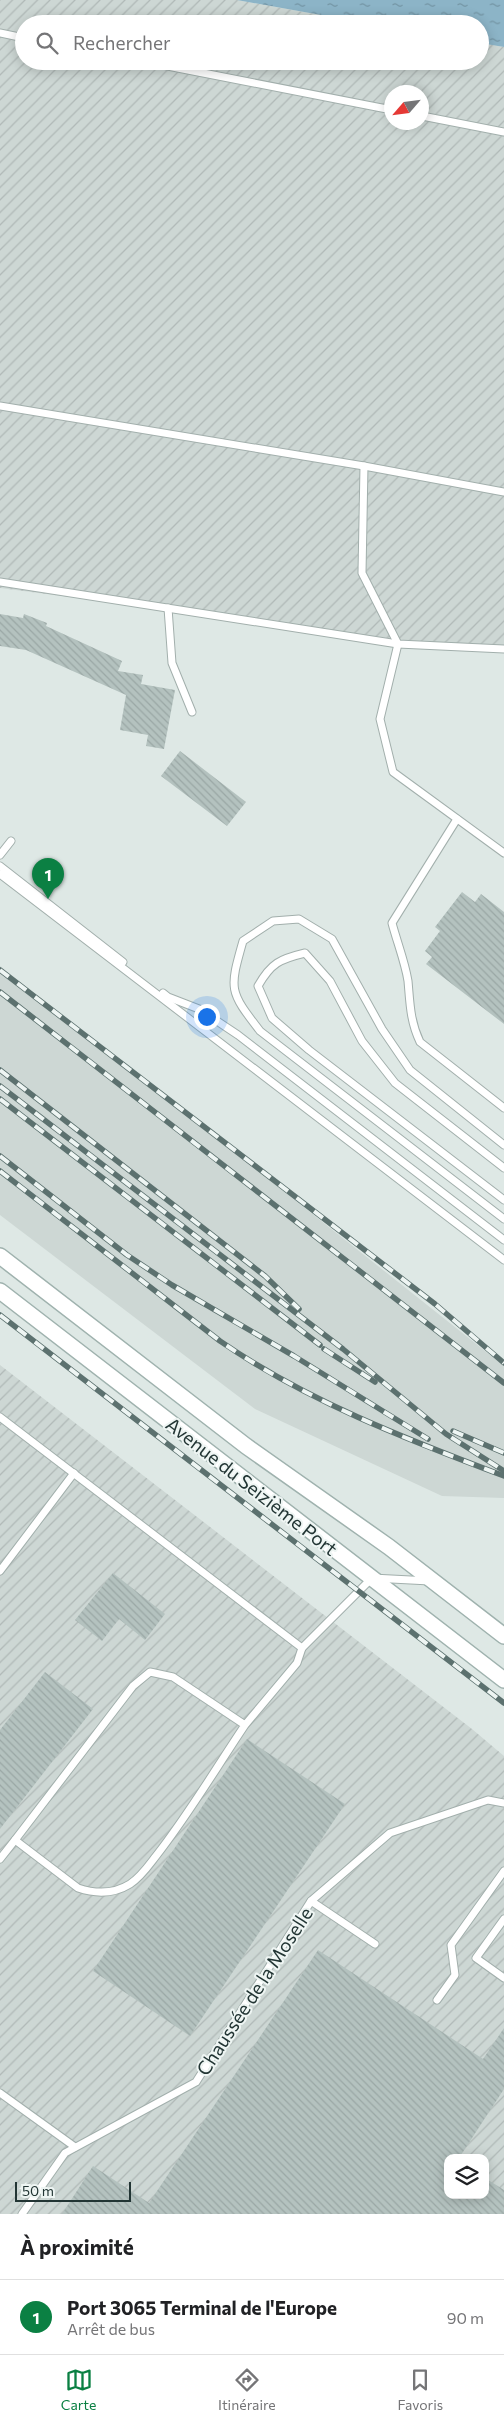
<!DOCTYPE html>
<html lang="fr">
<meta charset="utf-8">
<style>
:root{--surface:#fff;--page:#f6f6f6;--text:#202124;--muted:#757577;--line:#e0e0e0;--accent:#0b8043}
body{margin:0;font-family:Commissioner,sans-serif;background:var(--page);color:var(--text)}
.controls{position:absolute;right:15px;bottom:15px;display:grid;overflow:hidden;border-radius:10px;box-shadow:0 2px 12px #0003}
.controls button{width:45px;height:45px;display:grid;place-items:center;padding:0;border:0;border-bottom:1px solid var(--line);background:var(--surface);color:var(--text);font:25px sans-serif}
.compass{position:absolute;left:384px;top:85px;width:45px;height:45px;border-radius:50%;background:var(--surface);box-shadow:0 2px 12px #0003;rotate:242deg}
.scale{position:absolute;left:15px;bottom:12px;width:116px;box-sizing:border-box;padding-left:5px;border:2px solid #223534;border-top:0;font-size:14px;line-height:18px;white-space:nowrap;color:#223534;-webkit-text-stroke:4px #eef5f3;paint-order:stroke}
.you{position:absolute;left:206px;top:1016px;width:18px;height:18px;margin:-12px;border:4px solid #fff;border-radius:50%;background:#1a73e8;box-shadow:0 0 0 8px #1a73e833}
.badge{display:grid;place-items:center;width:32px;height:32px;border-radius:50%;background:var(--accent);color:#fff;font-size:16px;font-weight:700}
.pin{position:absolute;translate:-50% -41px;filter:drop-shadow(0 1px 2px #0008)}
.pin::after{content:'';position:absolute;top:26px;width:18px;height:15px;background:inherit;clip-path:polygon(0 0,100% 0,50% 100%)}
.list{margin:0;padding:0;list-style:none}
h2{display:flex;justify-content:space-between;align-items:center;height:65px;margin:0;padding:0 20px;font-size:21px}
h2 small{font-size:16px;font-weight:400;color:var(--muted)}
.list li{display:grid;grid-template-columns:32px 1fr auto;gap:15px;align-items:center;box-sizing:border-box;height:75px;padding:0 20px;border-top:1px solid var(--line)}
.list b{display:block;font-size:19px;white-space:nowrap}
.list p{margin:0;font-size:16px;white-space:nowrap;color:var(--muted)}
.list em{font-size:16px;font-style:normal;color:var(--muted)}
.icon{flex:none;width:28px;height:28px;fill:none;stroke:currentColor;stroke-width:2;stroke-linecap:round;stroke-linejoin:round}
.map{position:relative;flex:none;width:504px;height:2214px;overflow:hidden}
.search{position:absolute;background:var(--surface);box-shadow:0 2px 12px #0003;left:15px;right:15px;top:15px;height:55px;display:flex;align-items:center;gap:12px;box-sizing:border-box;padding:0 18px;border-radius:28px;color:var(--muted);font-size:19px}
.sheet{height:140px;background:var(--surface)}
nav{display:flex;justify-content:space-around;align-items:center;box-sizing:border-box;height:70px;border-top:1px solid var(--line);background:var(--surface);font-size:14px;color:var(--muted)}
nav a{display:grid;justify-items:center;gap:2px}
nav .on{color:var(--accent)}
.map>svg:first-child{display:block}
.built{fill:#cdd7d4}
.industrial{fill:url(#industrial-furrows);fill-rule:evenodd}
.water{fill:url(#water-ripples)}
.building{fill:url(#building-back-hatch)}
.lines{fill:none;stroke-linecap:round;stroke-linejoin:round}
.service-casing{stroke:#a2afac;stroke-width:9}
.secondary-casing{stroke:#9fb2ae;stroke-width:18}
.service{stroke:#fff;stroke-width:7}
.secondary{stroke:#fff;stroke-width:15}
.rail-casing{stroke:#5c716f;stroke-width:5.5}
.rail{stroke:#eef5f3;stroke-width:4;stroke-dasharray:11;stroke-linecap:butt}
.labels{text-anchor:middle;dominant-baseline:central;stroke-width:4;stroke-linejoin:round;paint-order:stroke}
.street-label{font-size:19px;fill:#223534;stroke:#eef5f3}
</style>
<div class="map">
<svg width="504" height="2214" viewBox="0 0 504 2214">
<defs>
<pattern id="industrial-furrows" width="10" height="10" patternUnits="userSpaceOnUse" patternTransform="scale(1.25)"><rect width="10" height="10" fill="#cdd7d4"/><path d="M-1 1l2-2M0 10L10 0M9 11l2-2" fill="none" stroke="#b0b9b7"/></pattern>
<pattern id="water-ripples" width="26" height="14" patternUnits="userSpaceOnUse" patternTransform="scale(1.25)"><rect width="26" height="14" fill="#8cb4c7"/><path d="M2 4q2-2 4 0t4 0M15 11q2-2 4 0t4 0" fill="none" stroke="#7293a2"/></pattern>
<pattern id="building-back-hatch" width="6" height="6" patternUnits="userSpaceOnUse" patternTransform="scale(1.25)"><rect width="6" height="6" fill="#b4c2bf"/><path d="M-1 5l2 2M0 0l6 6M5-1l2 2" fill="none" stroke="#9aa7a5"/></pattern>
</defs>
<rect width="100%" height="100%" fill="#dee8e5"/>
<path class="built" d="M 0,966 L 504,1366 L 504,1498 L 442,1496 L 255,1409 L 0,1215 Z"/>
<g class="industrial">
<path d="M 0,0 L 237,0 L 371,24 L 24,24 L 24,61 L 480,61 L 480,43 L 504,47 L 504,653 L 0,588 ZM 392,92 L 422,92 L 422,122 L 392,122 Z"/>
<path d="M 0,1365 L 472,1729 L 504,1756 L 504,2214 L 0,2214 ZM 448,2158 L 485,2158 L 485,2195 L 448,2195 Z"/>
</g>
<path class="water" d="M 237,0 L 504,0 L 504,47 L 480,43 L 480,24 L 371,24 Z"/>
<g class="building">
<path d="M 0,614 L 23,618 L 24,614 L 47,623 L 46,626 L 122,661 L 118,671 L 143,675 L 141,684 L 175,690 L 164,749 L 146,746 L 148,735 L 120,730 L 126,695 L 26,650 L 0,646 Z"/>
<path d="M 180,751 L 246,802 L 227,826 L 161,776 Z"/>
<path d="M 462,892 L 475,902 L 481,894 L 504,912 L 504,1024 L 426,964 L 432,957 L 425,951 L 440,931 L 435,927 Z"/>
<path d="M 113,1573 L 165,1614 L 145,1640 L 119,1619 L 102,1641 L 75,1620 Z"/>
<path d="M 45,1672 L 93,1709 L 0,1829 L 0,1730 Z"/>
<path d="M 247,1739 L 345,1804 L 190,2036 L 93,1971 Z"/>
<path d="M 318,1950 L 483,2059 L 504,2028 L 504,2089 L 459,2158 L 448,2158 L 448,2195 L 485,2195 L 485,2178 L 504,2190 L 504,2214 L 62,2214 L 93,2166 L 149,2203 Z"/>
</g>
<g class="lines">
<g class="service-casing">
<g id="service">
<path d="M 0,33 L 24,38"/>
<path d="M 142,61 L 392,110"/>
<path d="M 422,116 L 504,132"/>
<path d="M 0,406 L 364,466 L 504,492"/>
<path d="M 364,466 L 362,573 L 398,644 L 380,719 L 393,772 L 504,853"/>
<path d="M 0,582 L 398,644 L 504,649"/>
<path d="M 168,608 L 172,663 L 192,712"/>
<path d="M 457,819 L 392,923 C 397,942 405,962 408,981 C 410,1003 410,1021 420,1042 L 504,1108"/>
<path d="M 0,855 L 11,841"/>
<path d="M 0,866 L 123,962"/>
<path d="M 0,874 L 504,1260"/>
<path d="M 163,993 L 168,997 L 199,1009 L 238,1035 L 504,1240"/>
<path d="M 504,1145 L 410,1070 L 382,1029 L 332,939 L 299,919 L 273,921 L 243,941 C 229,990 229,991 260,1031 L 504,1219"/>
<path d="M 504,1168 L 395,1083 L 362,1041 L 330,981 L 305,953 C 280,959 271,963 258,986 L 272,1018 L 309,1050 L 504,1200"/>
<path d="M 0,1417 L 302,1648 L 372,1578 L 430,1581"/>
<path d="M 0,1571 L 74,1473"/>
<path d="M 245,1725 C 216,1768 189,1814 156,1856 C 149,1865 141,1877 130,1884 C 114,1894 96,1894 78,1888 L 15,1840 L 133,1686 L 150,1672 L 173,1677 L 245,1725 L 297,1663 L 302,1648"/>
<path d="M 0,1859 L 15,1840"/>
<path d="M 311,1901 L 375,1944"/>
<path d="M 504,1919 L 476,1958 L 504,1978"/>
<path d="M 437,2000 L 455,1975 L 451,1945 L 504,1871"/>
<path d="M 0,2093 L 75,2147"/>
<path d="M 22,2214 L 65,2153 L 196,2082 L 311,1901 L 390,1833 L 488,1800 L 504,1803"/>
</g>
</g>
<g class="secondary-casing">
<g id="secondary">
<path d="M 0,1256 L 246,1446 L 389,1547 L 504,1636"/>
<path d="M 0,1291 L 504,1680"/>
</g>
</g>
<use href="#service" class="service"/>
<use href="#secondary" class="secondary"/>
<g class="rail-casing">
<g id="rail">
<path d="M 0,970 L 435,1304 L 504,1363"/>
<path d="M 0,992 L 504,1383"/>
<path d="M 0,1070 L 265,1276 L 299,1309"/>
<path d="M 0,1086 L 343,1349 L 446,1434 L 504,1471"/>
<path d="M 0,1099 L 320,1345"/>
<path d="M 0,1156 L 127,1255 L 172,1285 L 294,1356 L 428,1439"/>
<path d="M 0,1171 L 220,1341 C 307,1401 406,1439 504,1476"/>
<path d="M 0,1315 L 504,1703"/>
<path d="M 324,1349 L 375,1382"/>
<path d="M 453,1431 L 504,1453"/>
</g>
</g>
<use href="#rail" class="rail"/>
</g>
<g class="labels">
<g class="street-label">
<text transform="translate(252 1486) rotate(38)">Avenue du Seizième Port</text>
<text transform="translate(254 1991) rotate(-57)">Chaussée de la Moselle</text>
</g>
</g>
</svg>
<div class="controls">
<button><svg class="icon" aria-label="layers" viewBox="0 0 24 24"><path d="M12 4l9 5-9 5-9-5zM3 14l9 5 9-5"/></svg></button>
</div>
<svg class="compass" viewBox="-18 -18 36 36"><path d="M0-13l5 13h-10z" fill="#e53935"/><path d="M0 13l5-13h-10z" fill="#757577"/></svg>
<div class="scale">50 m</div>
<div class="you"></div>
<div class="pin badge" style="left:48px;top:899px">1</div>
<div class="search"><svg class="icon" aria-label="search" viewBox="0 0 24 24"><circle cx="10" cy="10" r="6"/><path d="M15 15l6 6"/></svg>Rechercher</div>
</div>
<section class="sheet">
<h2>À proximité<small></small></h2>
<ul class="list">
<li><span class="badge">1</span><div><b>Port 3065 Terminal de l'Europe</b><p>Arrêt de bus</p></div><em>90 m</em></li>
</ul>
</section>
<nav>
<a class="on"><svg class="icon" aria-label="map" viewBox="0 0 24 24"><path d="M3 6l6-2 6 2 6-2v14l-6 2-6-2-6 2zM9 4v14M15 6v14"/></svg>Carte</a>
<a><svg class="icon" aria-label="directions" viewBox="0 0 24 24"><path d="M12 3l9 9-9 9-9-9zM9 14v-3h6M13 9l2 2-2 2"/></svg>Itinéraire</a>
<a><svg class="icon" aria-label="saved" viewBox="0 0 24 24"><path d="M7 4h10v16l-5-4-5 4z"/></svg>Favoris</a>
</nav>
